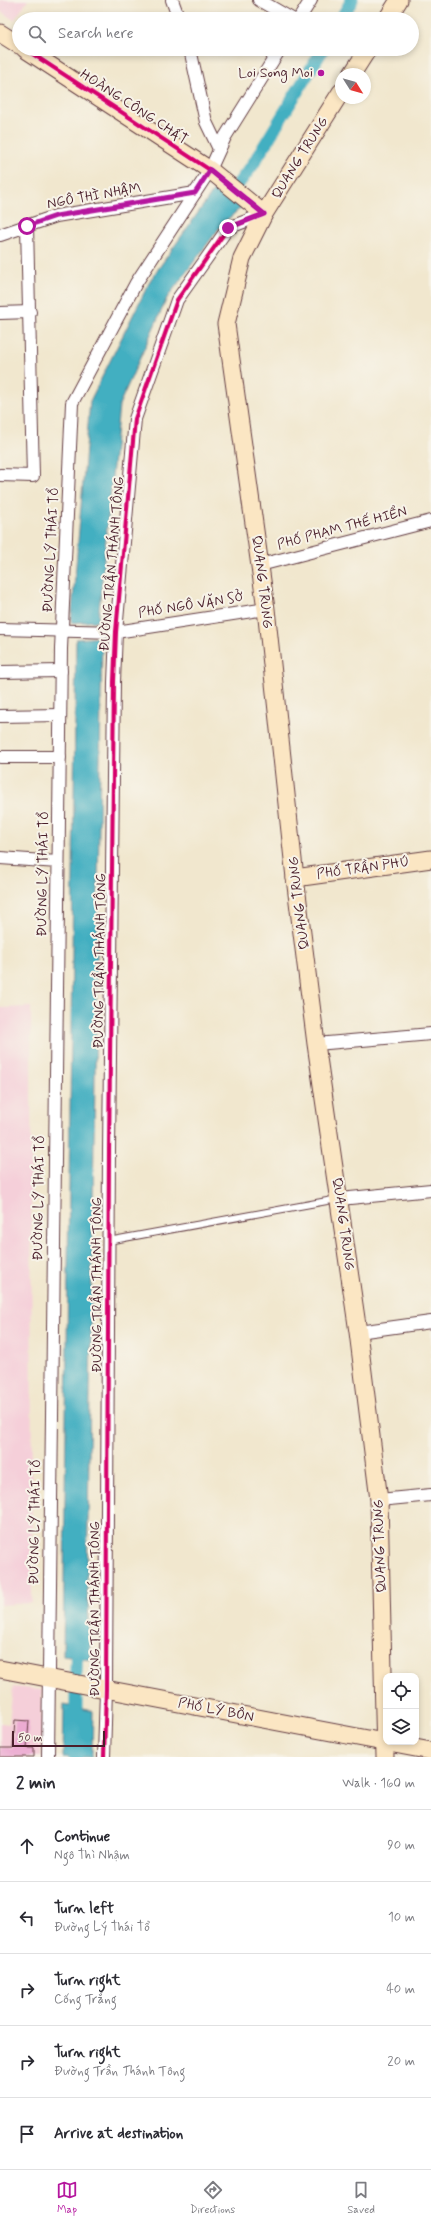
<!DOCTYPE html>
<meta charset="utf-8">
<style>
:root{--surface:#fff;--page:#f7f7f7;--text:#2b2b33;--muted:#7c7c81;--line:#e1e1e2;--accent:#b5179e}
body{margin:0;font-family:Mynerve,sans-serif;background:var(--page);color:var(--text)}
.controls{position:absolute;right:12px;bottom:12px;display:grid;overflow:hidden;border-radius:8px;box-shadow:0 2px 6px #0003}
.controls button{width:36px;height:36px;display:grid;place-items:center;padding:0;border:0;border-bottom:1px solid var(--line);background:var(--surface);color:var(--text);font:20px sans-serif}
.compass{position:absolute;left:335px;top:68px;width:36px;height:36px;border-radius:50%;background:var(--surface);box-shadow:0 2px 6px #0003;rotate:127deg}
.scale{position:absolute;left:12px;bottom:10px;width:93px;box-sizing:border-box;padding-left:4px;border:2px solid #4a1f2b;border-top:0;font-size:11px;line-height:14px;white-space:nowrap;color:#4a1f2b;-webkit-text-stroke:3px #f7f3e8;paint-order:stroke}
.stop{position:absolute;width:12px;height:12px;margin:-9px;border:3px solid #b5179e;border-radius:50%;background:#fff}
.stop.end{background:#b5179e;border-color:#fff;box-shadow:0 1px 4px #0008}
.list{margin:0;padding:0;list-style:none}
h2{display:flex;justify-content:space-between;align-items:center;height:52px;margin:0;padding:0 16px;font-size:17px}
h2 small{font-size:13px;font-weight:400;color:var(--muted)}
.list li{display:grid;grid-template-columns:26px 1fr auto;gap:12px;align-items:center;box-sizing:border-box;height:72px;padding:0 16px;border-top:1px solid var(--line)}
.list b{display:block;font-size:15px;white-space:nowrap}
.list p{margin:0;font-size:13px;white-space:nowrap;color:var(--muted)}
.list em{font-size:13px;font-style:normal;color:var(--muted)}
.icon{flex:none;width:22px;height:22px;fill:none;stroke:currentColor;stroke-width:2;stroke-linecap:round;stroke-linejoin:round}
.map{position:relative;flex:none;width:431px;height:1757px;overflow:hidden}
.search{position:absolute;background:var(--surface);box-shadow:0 2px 6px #0003;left:12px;right:12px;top:12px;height:44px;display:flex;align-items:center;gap:10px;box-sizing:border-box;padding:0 14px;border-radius:22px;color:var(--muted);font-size:15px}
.sheet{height:412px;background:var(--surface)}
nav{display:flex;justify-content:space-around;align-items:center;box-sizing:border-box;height:56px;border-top:1px solid var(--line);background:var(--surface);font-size:11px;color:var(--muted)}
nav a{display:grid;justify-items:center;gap:2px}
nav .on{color:var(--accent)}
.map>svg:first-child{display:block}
.built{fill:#f5cfd9}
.water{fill:#43afc1;stroke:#466776}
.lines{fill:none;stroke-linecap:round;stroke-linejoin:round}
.canal{stroke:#43afc1;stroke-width:13}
.building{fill:#ecabd2}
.lane-casing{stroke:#633d43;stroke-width:8}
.street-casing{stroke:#633d43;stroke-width:14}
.secondary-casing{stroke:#633d43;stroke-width:19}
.lane{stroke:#fff;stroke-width:6}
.street{stroke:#fff;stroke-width:12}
.secondary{stroke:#fbe6c3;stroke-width:17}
.cycleway-casing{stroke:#f7f3e8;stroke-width:6}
.cycleway{stroke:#d6006c;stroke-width:4}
.route{stroke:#b5179e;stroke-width:5}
.poi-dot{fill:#b5179e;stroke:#f7f3e8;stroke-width:1.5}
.labels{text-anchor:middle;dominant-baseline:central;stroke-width:4;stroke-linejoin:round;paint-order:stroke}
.poi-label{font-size:14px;fill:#4a1f2b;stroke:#f7f3e8;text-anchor:end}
.street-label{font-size:14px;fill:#4a1f2b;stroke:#f7f3e8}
</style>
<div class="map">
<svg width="431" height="1757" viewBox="0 0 431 1757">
<rect width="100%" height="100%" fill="#f7f3e8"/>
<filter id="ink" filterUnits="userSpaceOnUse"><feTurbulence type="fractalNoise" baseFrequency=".025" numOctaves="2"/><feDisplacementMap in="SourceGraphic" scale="8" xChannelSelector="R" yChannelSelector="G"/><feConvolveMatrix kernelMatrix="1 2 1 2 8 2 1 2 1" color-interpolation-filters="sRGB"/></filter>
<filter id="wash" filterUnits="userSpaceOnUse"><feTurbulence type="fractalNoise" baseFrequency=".012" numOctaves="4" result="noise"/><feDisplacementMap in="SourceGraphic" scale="16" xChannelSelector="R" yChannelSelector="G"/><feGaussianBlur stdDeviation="0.9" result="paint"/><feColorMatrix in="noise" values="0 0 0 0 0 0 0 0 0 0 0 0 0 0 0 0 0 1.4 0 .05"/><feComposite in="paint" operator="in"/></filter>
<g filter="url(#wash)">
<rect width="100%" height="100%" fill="#f1e7ce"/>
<g class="built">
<path d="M 0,0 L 28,0 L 14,20 L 0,11 Z"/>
<path d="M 31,1007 L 32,1603 L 0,1605 L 0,1008 Z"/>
<path d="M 13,1687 L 42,1690 L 41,1757 L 0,1757 L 0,1723 L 9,1724 Z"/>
</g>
<g class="water">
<path d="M 217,186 L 242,207 L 223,223 L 167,298 L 119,405 L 98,621 L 71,623 L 90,401 L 151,279 Z"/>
<path d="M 102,637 L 87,1584 L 91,1660 L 63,1656 L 76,639 Z"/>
<path d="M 64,1705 L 93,1711 L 92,1757 L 63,1757 Z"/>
</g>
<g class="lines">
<g class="canal">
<path d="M 341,19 L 352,0"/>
<path d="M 228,197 L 252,166 L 323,49"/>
<path d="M 76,1673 L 77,1640"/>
<path d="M 76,1757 L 76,1695"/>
</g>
</g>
<g id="blocks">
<path class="building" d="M 15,1720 L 29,1721 L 27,1748 L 34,1748 L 34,1757 L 0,1757 L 0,1748 L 13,1748 Z"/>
</g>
</g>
<g filter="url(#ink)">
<use href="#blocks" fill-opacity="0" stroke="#633d43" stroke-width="1"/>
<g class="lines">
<g class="lane-casing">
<path id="lane" d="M 108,1241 L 338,1199"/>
</g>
<g class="street-casing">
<g id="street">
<path d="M 172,0 L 179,19"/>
<path d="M 259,0 L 292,19"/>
<path d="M 299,19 L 311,0"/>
<path d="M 190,49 L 206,122 L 219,149"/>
<path d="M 0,235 L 56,216 L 195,193"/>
<path d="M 0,313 L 30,312"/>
<path d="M 0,475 L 33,476 L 27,226"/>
<path d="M 260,565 L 431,521"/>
<path d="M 0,629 L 116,632 L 266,609"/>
<path d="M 0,672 L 61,671"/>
<path d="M 0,716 L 60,715"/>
<path d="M 0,757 L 60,757"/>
<path d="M 0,858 L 58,862"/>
<path d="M 316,1044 L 431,1034"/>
<path d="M 340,1199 L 431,1190"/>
<path d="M 358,1332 L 431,1322"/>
<path d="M 379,1500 L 431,1495"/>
<path d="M 48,1757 L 61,649 L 72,403 L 136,283 L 210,170 L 225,137 L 280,49"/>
<path d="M 104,1757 L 106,1689 L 109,1151 L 114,682 L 116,632 L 135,419 L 177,300 L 228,228 L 264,214"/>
</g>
</g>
<g class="secondary-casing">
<g id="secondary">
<path d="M 387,19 L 399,0"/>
<path d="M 0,33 L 19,45"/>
<path d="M 25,49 L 210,170 L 264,214"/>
<path d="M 352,74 L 368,49"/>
<path d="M 341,92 L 264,214 L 242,258 L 226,324 L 266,609 L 295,878 L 316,1044 L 358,1332 L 379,1500 L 385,1757"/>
<path d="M 295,878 L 431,859"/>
<path d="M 0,1669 L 431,1751"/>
</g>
</g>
<use href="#lane" class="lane"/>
<use href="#street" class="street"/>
<use href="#secondary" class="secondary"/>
<g class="cycleway-casing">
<path id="cycleway" d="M 25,49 L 210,170 L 264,214 L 228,228 L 177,300 L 135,419 L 116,632 L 114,682 L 109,1151 L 106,1689 L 104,1757"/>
</g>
<use href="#cycleway" class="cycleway"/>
</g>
</g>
<g class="lines" filter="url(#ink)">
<path class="route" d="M 27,226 L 56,216 L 195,193 L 210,170 L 264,214 L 228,228"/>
</g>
<circle class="poi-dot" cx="321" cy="73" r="4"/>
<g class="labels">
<g class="poi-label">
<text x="313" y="73">Loi Song Moi</text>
</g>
<g class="street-label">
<text transform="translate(134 107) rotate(33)">HOÀNG CÔNG CHẤT</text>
<text transform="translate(300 158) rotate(-58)">QUANG TRUNG</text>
<text transform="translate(94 196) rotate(-10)">NGÔ THÌ NHẬM</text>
<text transform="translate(342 528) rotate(-15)">PHỐ PHẠM THẾ HIỂN</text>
<text transform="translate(51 550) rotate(-87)">ĐƯỜNG LÝ THÁI TỔ</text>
<text transform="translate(112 564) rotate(-85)">ĐƯỜNG TRẦN THÁNH TÔNG</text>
<text transform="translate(262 582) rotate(83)">QUANG TRUNG</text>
<text transform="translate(191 605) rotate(-9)">PHỐ NGÔ VĂN SỞ</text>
<text transform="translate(363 868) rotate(-8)">PHỐ TRẦN PHÚ</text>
<text transform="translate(43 874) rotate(-89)">ĐƯỜNG LÝ THÁI TỔ</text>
<text transform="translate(299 903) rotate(-97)">QUANG TRUNG</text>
<text transform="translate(100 961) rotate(-89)">ĐƯỜNG TRẦN THÁNH TÔNG</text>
<text transform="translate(39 1198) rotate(-89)">ĐƯỜNG LÝ THÁI TỔ</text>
<text transform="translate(343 1224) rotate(82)">QUANG TRUNG</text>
<text transform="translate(97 1285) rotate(-90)">ĐƯỜNG TRẦN THÁNH TÔNG</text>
<text transform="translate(35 1522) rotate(-89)">ĐƯỜNG LÝ THÁI TỔ</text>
<text transform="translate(380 1546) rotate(-92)">QUANG TRUNG</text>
<text transform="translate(95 1609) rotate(-90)">ĐƯỜNG TRẦN THÁNH TÔNG</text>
<text transform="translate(216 1710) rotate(11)">PHỐ LÝ BÔN</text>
</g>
</g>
</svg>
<div class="controls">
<button><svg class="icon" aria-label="locate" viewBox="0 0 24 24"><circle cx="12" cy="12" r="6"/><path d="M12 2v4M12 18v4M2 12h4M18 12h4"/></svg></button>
<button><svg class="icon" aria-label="layers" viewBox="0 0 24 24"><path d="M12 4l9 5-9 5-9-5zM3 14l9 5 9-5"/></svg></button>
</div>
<svg class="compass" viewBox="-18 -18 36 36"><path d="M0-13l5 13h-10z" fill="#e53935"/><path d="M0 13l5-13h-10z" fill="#7c7c81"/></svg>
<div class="scale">50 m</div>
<div class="stop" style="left:27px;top:226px"></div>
<div class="stop end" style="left:228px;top:228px"></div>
<div class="search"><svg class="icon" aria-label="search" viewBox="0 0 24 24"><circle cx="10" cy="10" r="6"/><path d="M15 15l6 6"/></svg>Search here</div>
</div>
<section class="sheet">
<h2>2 min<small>Walk · 160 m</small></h2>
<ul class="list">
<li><svg class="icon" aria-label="ahead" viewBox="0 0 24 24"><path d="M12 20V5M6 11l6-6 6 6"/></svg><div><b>Continue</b><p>Ngô Thì Nhậm</p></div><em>90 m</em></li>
<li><svg class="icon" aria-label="left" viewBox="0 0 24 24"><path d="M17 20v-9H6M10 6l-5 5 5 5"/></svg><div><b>Turn left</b><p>Đường Lý Thái Tổ</p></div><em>10 m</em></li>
<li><svg class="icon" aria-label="right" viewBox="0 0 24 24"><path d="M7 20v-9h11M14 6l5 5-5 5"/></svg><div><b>Turn right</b><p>Cống Trắng</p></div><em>40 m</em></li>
<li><svg class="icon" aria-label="right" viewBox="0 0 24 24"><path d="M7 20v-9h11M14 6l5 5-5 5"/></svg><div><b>Turn right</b><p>Đường Trần Thánh Tông</p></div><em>20 m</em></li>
<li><svg class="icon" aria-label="arrive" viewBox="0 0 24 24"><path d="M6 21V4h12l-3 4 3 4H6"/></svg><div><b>Arrive at destination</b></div></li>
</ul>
</section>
<nav>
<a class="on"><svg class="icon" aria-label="map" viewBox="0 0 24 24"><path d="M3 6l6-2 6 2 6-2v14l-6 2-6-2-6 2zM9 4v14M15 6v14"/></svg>Map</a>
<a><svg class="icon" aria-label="directions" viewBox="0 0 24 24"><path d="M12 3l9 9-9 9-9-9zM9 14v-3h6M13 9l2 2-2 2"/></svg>Directions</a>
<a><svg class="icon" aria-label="saved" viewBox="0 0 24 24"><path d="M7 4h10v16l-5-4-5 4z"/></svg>Saved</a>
</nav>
